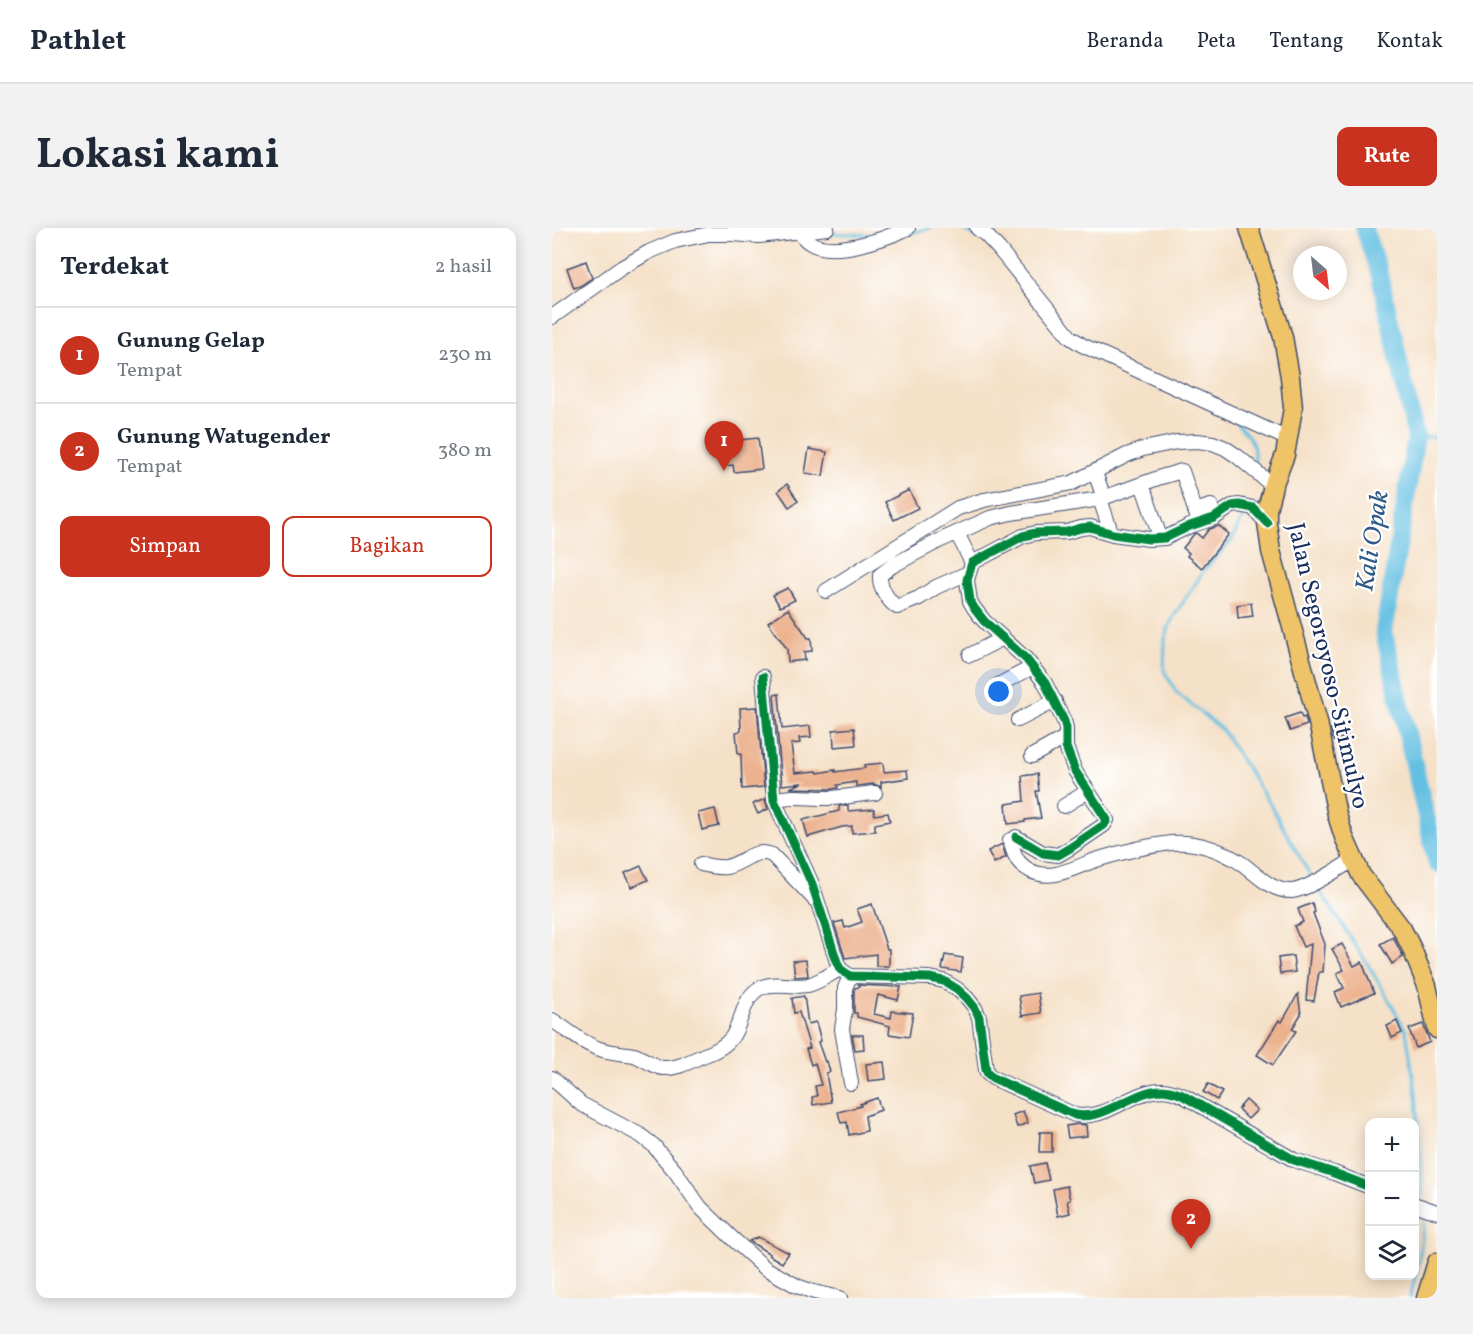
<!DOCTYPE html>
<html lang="id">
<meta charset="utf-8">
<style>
:root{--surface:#fff;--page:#f2f2f3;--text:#1f2937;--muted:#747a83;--line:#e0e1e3;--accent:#c8321e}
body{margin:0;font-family:Vollkorn,serif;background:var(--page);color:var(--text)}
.controls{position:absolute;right:18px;bottom:18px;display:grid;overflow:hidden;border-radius:12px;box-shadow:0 3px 15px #0003}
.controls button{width:54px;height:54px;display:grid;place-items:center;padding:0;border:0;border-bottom:2px solid var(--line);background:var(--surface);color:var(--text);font:30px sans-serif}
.compass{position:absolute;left:741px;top:18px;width:54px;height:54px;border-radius:50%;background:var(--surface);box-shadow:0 3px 15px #0003;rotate:152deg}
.you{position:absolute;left:447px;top:464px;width:21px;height:21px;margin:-15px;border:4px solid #fff;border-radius:50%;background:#1a73e8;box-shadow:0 0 0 9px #1a73e833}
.badge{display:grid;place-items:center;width:39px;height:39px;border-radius:50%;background:var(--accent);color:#fff;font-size:20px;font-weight:700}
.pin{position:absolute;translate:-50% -50px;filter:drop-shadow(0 2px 3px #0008)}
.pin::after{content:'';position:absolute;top:32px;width:21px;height:18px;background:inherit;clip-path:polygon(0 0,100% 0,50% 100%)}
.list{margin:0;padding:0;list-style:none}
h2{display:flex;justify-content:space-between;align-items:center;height:78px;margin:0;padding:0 24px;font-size:26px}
h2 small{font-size:20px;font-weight:400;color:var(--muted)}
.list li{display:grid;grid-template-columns:39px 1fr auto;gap:18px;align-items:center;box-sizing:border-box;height:96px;padding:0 24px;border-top:2px solid var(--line)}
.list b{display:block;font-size:22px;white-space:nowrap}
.list p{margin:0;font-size:20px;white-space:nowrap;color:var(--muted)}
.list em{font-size:20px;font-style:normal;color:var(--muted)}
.actions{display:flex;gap:12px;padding:18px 24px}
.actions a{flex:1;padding:14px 0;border:2px solid var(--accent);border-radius:12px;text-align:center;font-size:21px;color:var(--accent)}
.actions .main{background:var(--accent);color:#fff}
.icon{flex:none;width:33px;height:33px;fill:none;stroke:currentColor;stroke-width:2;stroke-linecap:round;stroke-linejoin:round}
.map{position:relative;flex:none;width:885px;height:1070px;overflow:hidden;border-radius:12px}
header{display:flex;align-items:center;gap:36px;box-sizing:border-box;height:84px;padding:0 30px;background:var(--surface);border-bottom:2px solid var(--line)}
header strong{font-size:28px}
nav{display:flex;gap:33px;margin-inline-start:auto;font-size:21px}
.intro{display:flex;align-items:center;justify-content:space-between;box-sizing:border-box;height:144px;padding:0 36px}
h1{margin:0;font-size:42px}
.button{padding:15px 27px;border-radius:12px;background:var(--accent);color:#fff;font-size:21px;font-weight:700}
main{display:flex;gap:36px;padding:0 36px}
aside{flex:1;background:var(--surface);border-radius:12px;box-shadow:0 3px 15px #0003}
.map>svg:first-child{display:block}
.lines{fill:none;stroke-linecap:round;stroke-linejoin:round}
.stream{stroke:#64c0e2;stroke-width:3}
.river{stroke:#64c0e2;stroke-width:18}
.building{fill:#ecb18d}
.minor-casing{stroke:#3c4a6e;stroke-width:16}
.major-casing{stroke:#3c4a6e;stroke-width:21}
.minor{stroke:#fff;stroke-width:14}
.major{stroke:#efc469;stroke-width:18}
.cycleway-casing{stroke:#fff;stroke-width:13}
.cycleway{stroke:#00873e;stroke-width:9}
.labels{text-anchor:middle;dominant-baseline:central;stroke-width:4.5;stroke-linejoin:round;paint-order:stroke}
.street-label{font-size:24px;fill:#1b2f5e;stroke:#fff}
.water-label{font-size:26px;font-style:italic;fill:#315a86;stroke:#fff}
</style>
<header>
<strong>Pathlet</strong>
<nav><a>Beranda</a><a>Peta</a><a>Tentang</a><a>Kontak</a></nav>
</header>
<div class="intro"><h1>Lokasi kami</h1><a class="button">Rute</a></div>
<main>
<aside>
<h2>Terdekat<small>2 hasil</small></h2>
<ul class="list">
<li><span class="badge">1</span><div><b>Gunung Gelap</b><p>Tempat</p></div><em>230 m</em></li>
<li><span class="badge">2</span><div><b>Gunung Watugender</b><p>Tempat</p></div><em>380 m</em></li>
</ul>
<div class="actions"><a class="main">Simpan</a><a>Bagikan</a></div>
</aside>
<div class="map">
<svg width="885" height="1070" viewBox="0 0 885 1070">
<rect width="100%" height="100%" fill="#fff"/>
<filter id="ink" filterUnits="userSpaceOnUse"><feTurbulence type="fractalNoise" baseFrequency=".0167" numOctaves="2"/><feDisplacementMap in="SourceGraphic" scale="12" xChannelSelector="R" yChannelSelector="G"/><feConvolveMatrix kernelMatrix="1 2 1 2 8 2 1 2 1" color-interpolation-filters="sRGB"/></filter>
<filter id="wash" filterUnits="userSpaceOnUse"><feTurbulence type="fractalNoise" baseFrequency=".008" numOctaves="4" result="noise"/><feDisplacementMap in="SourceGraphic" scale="24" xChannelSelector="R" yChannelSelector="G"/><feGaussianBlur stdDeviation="1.35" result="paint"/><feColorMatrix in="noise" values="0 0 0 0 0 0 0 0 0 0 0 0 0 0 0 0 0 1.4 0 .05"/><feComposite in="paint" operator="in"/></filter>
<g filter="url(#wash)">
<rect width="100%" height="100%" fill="#f5e1c8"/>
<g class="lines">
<g class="stream">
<path d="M 409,0 L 427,10"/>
<path d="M 276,5 L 321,7"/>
<path d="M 359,5 L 378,0"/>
<path d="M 682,193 C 698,209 704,213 702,236"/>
<path d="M 864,209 L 885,209"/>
<path d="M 691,289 L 679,313 L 653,341 L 620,391 L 613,411 L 612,443 L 625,465 L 670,502 L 718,576 L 759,649"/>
<path d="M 766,660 L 815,735 L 838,774 L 854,803 L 864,866 L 871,968"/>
<path d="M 858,1070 L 867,1033 L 872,995"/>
</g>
<path class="river" d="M 812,0 L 828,48 L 864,209 L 832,404 L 885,636"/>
</g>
<g id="blocks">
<g class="building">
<path d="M 34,33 L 40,50 L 28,58 L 22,60 L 15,40 Z"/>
<path d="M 206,210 L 210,241 L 182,244 L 181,237 L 172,238 L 169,214 Z"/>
<path d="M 257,221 L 275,224 L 271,248 L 253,245 Z"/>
<path d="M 235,256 L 246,273 L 237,279 L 226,263 Z"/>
<path d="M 357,262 L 366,280 L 342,292 L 333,274 Z"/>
<path d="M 667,298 L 677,306 L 650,340 L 635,328 L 637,325 L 631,320 L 642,306 L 644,305 L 650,310 L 657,301 Z"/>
<path d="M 236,360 L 243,372 L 228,379 L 221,367 Z"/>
<path d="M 699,375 L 701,388 L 686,390 L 685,377 Z"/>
<path d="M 236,381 L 256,410 L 259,410 L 260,423 L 252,424 L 253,432 L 236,434 L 235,421 L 216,394 Z"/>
<path d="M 227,466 L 230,501 L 258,498 L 259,509 L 247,510 L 248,515 L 239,516 L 243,545 L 265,543 L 266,545 L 283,542 L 283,544 L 313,540 L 312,537 L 331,535 L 332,544 L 355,542 L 356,550 L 329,554 L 329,559 L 322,556 L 304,558 L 304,554 L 285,557 L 286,560 L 280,561 L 238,560 L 250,555 L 230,557 L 222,467 Z"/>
<path d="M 205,479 L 212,559 L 190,561 L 189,526 L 186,526 L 184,504 L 189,503 L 188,480 Z"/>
<path d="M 748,485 L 750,490 L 753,489 L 755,497 L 738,503 L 733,490 Z"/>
<path d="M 791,498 L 795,509 L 782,513 L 779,501 Z"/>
<path d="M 302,500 L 304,517 L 282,519 L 281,502 Z"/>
<path d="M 485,546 L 487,563 L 484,563 L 489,590 L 473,592 L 473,594 L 456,596 L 454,576 L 472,573 L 470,548 Z"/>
<path d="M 213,571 L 216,581 L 206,586 L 201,576 Z"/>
<path d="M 296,577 L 296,583 L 322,581 L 322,587 L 336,585 L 338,593 L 323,596 L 323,603 L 300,605 L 300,598 L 290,599 L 256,609 L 251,592 L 287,583 L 287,578 Z"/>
<path d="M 163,581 L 167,598 L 150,602 L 146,585 Z"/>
<path d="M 450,616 L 454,629 L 442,635 L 436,623 Z"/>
<path d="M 89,638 L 96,652 L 80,659 L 73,645 Z"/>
<path d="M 760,675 L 763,684 L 761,685 L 773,716 L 771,744 L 767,744 L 762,773 L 754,772 L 759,716 L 751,719 L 742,698 L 751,694 L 746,681 Z"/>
<path d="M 320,676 L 335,721 L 337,721 L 337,738 L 324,738 L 324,726 L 293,730 L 282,695 L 291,693 L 293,700 L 310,694 L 305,681 Z"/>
<path d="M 841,709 L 851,729 L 840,736 L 828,716 Z"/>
<path d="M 790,716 L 802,738 L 810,734 L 822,765 L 789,779 L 783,764 L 792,760 L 785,745 L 792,742 L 780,721 Z"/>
<path d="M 393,727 L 411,730 L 409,744 L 390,741 Z"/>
<path d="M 741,728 L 743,744 L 728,746 L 726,730 Z"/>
<path d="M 254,732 L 256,748 L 243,749 L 241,733 Z"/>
<path d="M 306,757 L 349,759 L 346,772 L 326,767 L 322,786 L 339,790 L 340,783 L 361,785 L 357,809 L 337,806 L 338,798 L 305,789 L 305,785 L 302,785 L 302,762 L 303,760 L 307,759 Z"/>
<path d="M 486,765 L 489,785 L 470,788 L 467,768 Z"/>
<path d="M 746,766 L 749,786 L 740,801 L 744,803 L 721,837 L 705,827 L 727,792 L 730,794 Z"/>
<path d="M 252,768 L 256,796 L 264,794 L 269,813 L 266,814 L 273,834 L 275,833 L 278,844 L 274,845 L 279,874 L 261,877 L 260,869 L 265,868 L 263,858 L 269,857 L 263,835 L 259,837 L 254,821 L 258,820 L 247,784 L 242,785 L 240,770 Z"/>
<path d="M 845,793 L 850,805 L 840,810 L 835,798 Z"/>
<path d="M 871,796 L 878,814 L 864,820 L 857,801 Z"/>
<path d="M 300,807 L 311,807 L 312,821 L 303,822 Z"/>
<path d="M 332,834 L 334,851 L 316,853 L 314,836 Z"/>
<path d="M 656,856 L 670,864 L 665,872 L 651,864 Z"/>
<path d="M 325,870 L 329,882 L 313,888 L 315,903 L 297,907 L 295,894 L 289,895 L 286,884 L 309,878 L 308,876 Z"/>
<path d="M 694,872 L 705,882 L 696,891 L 686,881 Z"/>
<path d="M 471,883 L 476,895 L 465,899 L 461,887 Z"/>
<path d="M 527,896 L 534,897 L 535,908 L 516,910 L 514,898 Z"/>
<path d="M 488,904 L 500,904 L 500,924 L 487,924 Z"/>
<path d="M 493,935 L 497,952 L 482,955 L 478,938 Z"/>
<path d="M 515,958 L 518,972 L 515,973 L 518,985 L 506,988 L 501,961 Z"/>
<path d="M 206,1009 L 237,1025 L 230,1035 L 217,1027 L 218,1026 L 197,1013 Z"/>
</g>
</g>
</g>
<g filter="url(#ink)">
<use href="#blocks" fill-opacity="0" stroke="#3c4a6e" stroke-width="1.5"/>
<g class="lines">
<g class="minor-casing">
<g id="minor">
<path d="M 425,0 L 434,7 L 447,21 L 518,109 L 530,117 L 736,211"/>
<path d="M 247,4 C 250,7 253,12 257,14 C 279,30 333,11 356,0"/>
<path d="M 0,89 L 69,40 L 97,24 L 123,13 L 157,6 L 181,6 L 207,8 L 275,0"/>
<path d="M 545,250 L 552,270"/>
<path d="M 590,256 L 606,303"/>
<path d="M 548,271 L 557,298"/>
<path d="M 643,283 L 659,278"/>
<path d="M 405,305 L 420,335"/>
<path d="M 416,345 L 384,359 L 367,370 L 345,379 C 336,373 327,359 328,347 L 340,338 L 362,326 L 389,312 L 438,290 L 459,285 L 548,271 L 609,249 L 630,243 L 646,291"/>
<path d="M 274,363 L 406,280 L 432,272 L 520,255 L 575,227 L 591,221 L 625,214 L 645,213 L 661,215 L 673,220 L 685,228 L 721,258"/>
<path d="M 418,427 L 451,410"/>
<path d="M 211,449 L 222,572 L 260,656 L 285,734 L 288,741 L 298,748 L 378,750 L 392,753 L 405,761 L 415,770 L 423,780 L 427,789 L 434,842 L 436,846 L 441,850 L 523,887 C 553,893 578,864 608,862 C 616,862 623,864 630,867 L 742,932 L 782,945 L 818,959"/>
<path d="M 446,457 L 481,439"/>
<path d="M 466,492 L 503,473"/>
<path d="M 480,528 L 514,509"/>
<path d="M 222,572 C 242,566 260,571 280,570 C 294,569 309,566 323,565"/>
<path d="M 512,578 L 536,563"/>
<path d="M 464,609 L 491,625 L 506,627 L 518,620 L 552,597 L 555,592 L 523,543 L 514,519 L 514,500 L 512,493 L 493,455 L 474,431 L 432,393 L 422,380 L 418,373 L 415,352 L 420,335 L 471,308 L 484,305 L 515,304 L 529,300 L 538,299 L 561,306 L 597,311 L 613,310 L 638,298 L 662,290 L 680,278 L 687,277 L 701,280 L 715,295"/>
<path d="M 458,612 C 460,618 461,624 464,629 C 466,634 472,639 477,642 C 500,655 524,638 547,631 C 570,624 595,618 619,615 C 646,613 670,622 692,637 C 706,648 721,664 740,663 C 757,661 786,641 801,632"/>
<path d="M 149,636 C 157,638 166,640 174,639 C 191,636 202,619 220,627 L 263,672"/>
<path d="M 298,748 L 293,760 L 293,781 L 290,801 L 299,855"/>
<path d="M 0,792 C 16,802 32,817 51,822 C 61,825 72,825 82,827 C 92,830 101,839 111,840 C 125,841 139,833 150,828 C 162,824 173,819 180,809 C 191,793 191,767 210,759 C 224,753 241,760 256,757 C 267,754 278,746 288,741"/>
<path d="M 0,850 L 29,876 L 88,907 L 101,917 L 123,943 L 148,979 L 182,1012 L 213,1040 L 245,1058 L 262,1064 L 288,1070"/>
<path d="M 862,976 L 885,984"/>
</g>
</g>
<g class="major-casing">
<g id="major">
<path d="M 697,0 L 731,109 L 738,149 L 741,180 L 733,227 L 721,258 L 715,281 L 715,295 L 719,323 L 766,494 L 785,587 L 792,609 L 809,647 L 850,701 L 860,721 L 875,758 L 885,801"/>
<path d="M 874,1070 L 885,1034"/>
</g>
</g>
<use href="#minor" class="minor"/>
<use href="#major" class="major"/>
<g class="cycleway-casing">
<g id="cycleway">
<path d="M 211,449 L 222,572 L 260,656 L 285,734 L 288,741 L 298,748 L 378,750 L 392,753 L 405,761 L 415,770 L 423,780 L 427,789 L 434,842 L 436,846 L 441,850 L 523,887 C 553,893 578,864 608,862 C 616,862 623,864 630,867 L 742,932 L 782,945 L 818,959"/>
<path d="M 464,609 L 491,625 L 506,627 L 518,620 L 552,597 L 555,592 L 523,543 L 514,519 L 514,500 L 512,493 L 493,455 L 474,431 L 432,393 L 422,380 L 418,373 L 415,352 L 420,335 L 471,308 L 484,305 L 515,304 L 529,300 L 538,299 L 561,306 L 597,311 L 613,310 L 638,298 L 662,290 L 680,278 L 687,277 L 701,280 L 715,295"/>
</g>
</g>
<use href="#cycleway" class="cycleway"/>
</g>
</g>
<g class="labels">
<g class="street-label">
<text transform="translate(775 438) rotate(77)">Jalan Segoroyoso-Sitimulyo</text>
</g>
<g class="water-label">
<text transform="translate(821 313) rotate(-81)">Kali Opak</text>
</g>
</g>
</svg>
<div class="controls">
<button>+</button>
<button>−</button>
<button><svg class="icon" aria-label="layers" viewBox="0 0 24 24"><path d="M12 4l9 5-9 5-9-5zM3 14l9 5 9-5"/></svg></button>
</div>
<svg class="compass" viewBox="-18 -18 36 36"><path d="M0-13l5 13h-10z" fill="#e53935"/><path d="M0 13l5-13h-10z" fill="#747a83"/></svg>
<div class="you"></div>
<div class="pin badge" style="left:172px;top:243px">1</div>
<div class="pin badge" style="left:639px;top:1021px">2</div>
</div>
</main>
